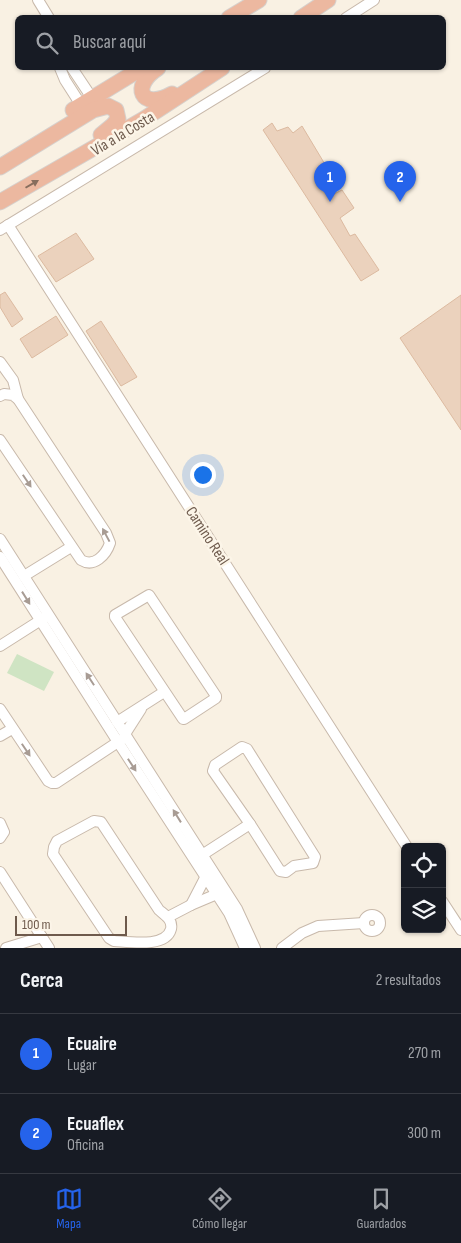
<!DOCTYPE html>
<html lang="es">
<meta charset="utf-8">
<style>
:root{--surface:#171b24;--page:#20242c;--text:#f1f3f6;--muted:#9ea1a6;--line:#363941;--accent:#2563eb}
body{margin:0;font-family:"Sofia Sans Condensed",sans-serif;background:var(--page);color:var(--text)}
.controls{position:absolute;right:15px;bottom:15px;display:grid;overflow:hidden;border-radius:8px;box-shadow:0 1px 4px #0004}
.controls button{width:45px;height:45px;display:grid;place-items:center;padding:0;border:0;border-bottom:1px solid var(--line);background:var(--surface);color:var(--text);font:25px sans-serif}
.scale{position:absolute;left:15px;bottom:12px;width:112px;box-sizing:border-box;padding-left:5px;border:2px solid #6e5a4c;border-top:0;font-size:14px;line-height:18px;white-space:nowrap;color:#6e5a4c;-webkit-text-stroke:4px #fcf5e8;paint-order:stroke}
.you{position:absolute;left:202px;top:474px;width:18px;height:18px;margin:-12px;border:4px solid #fff;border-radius:50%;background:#1a73e8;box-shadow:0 0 0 8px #1a73e833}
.badge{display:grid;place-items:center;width:32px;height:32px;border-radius:50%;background:var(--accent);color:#fff;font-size:16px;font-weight:700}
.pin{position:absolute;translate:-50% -41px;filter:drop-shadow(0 1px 2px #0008)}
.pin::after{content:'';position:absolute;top:26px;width:18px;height:15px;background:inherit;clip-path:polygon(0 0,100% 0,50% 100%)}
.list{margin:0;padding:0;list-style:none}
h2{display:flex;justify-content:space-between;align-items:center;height:65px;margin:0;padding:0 20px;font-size:21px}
h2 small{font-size:16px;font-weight:400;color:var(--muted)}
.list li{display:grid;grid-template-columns:32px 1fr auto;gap:15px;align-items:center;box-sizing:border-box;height:80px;padding:0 20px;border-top:1px solid var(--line)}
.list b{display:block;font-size:19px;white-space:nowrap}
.list p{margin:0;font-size:16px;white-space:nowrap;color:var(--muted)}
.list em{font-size:16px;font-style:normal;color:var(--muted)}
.icon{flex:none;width:28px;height:28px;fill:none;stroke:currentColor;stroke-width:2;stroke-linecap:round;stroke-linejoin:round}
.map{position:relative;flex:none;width:461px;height:948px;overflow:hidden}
.search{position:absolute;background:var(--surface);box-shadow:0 1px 4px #0004;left:15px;right:15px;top:15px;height:55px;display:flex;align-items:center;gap:12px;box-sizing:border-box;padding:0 18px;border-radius:8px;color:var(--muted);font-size:19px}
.sheet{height:225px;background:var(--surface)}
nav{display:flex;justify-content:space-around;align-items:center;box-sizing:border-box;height:70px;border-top:1px solid var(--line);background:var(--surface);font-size:14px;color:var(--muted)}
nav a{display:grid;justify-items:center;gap:2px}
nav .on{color:var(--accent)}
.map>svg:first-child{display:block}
.grass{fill:#cfe4c3}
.building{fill:#ebd2bd;stroke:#dcbaa0}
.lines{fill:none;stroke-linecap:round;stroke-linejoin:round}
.minor-casing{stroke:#c8b9ab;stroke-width:12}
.highway-casing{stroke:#d6d1cd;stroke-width:17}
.minor{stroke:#fff;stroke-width:10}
.highway{stroke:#ecb8a0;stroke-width:15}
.oneway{fill:#876d5d}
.oneway2{fill:#a89c94}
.labels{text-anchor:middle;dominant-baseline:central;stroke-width:5;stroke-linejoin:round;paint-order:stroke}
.street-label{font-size:16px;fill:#6e5a4c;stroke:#fcf5e8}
</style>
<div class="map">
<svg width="461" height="948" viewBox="0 0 461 948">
<rect width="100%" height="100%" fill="#f9f1e3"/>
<path class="grass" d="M 17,654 L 54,672 L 44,691 L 7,673 Z"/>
<g class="building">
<path d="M 272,123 L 277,131 L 288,127 L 293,133 L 302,126 L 329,171 L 319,177 L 330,196 L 342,190 L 354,208 L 340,218 L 350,236 L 355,234 L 379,270 L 361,281 L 263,130 Z"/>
<path d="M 76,233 L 94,259 L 56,282 L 38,256 Z"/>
<path d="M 5,292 L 23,319 L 12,327 L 0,307 L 0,295 Z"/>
<path d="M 461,295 L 461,430 L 400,338 Z"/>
<path d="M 56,316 L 68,335 L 32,358 L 20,339 Z"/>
<path d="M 101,321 L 137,377 L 121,386 L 86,331 Z"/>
</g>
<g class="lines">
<g class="minor-casing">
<g id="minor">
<path d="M 38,0 L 49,18"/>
<path d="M 346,18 L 374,0"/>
<path d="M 60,68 L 65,80 L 81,105"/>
<path d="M 72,68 L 92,98"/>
<path d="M 8,225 L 407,847"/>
<path d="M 0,230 L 265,68"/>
<path d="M 0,362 L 13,380 L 18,399"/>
<path d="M 0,396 L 4,394 L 13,395 L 18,399 L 106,533 L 110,543 C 106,555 94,568 81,560 L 0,440"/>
<path d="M 0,539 L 237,909 L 255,948"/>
<path d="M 0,557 L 118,742 L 229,913 L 245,948"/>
<path d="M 24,576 L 71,547"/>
<path d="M 149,595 L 216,696 L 216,698 L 184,719 L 183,719 L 115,617 L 115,615 Z"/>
<path d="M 0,646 L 44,618"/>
<path d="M 0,709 L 48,781 L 52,783 L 56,783 L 121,740"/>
<path d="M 117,722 L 164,692"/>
<path d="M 125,734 L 141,709"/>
<path d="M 0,736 L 12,729"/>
<path d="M 242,747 L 247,749 L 315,857 L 313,863 L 294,866 L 286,872 L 280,871 L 250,824 L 213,771 L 215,765 Z"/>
<path d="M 94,821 L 101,822 L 159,910 C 165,915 173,920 171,929 C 166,948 130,942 114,941 L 109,938 L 53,854 L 54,847 L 57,841 Z"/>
<path d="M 0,823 L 4,832 L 0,838"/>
<path d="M 202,855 L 250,824"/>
<path d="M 0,872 L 49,948"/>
<path d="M 442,901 L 461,930"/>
<path d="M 191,905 L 206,876"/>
<circle cx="372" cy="923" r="8"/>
<path d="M 168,917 L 191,905 L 217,894"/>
<path d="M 6,948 L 42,937"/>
<path d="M 282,948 L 302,933 L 318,926 L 364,923"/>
</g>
</g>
<g class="highway-casing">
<g id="highway">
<path d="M 229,18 L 259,0"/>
<path d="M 301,18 L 328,0"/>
<path d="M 158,68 C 130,86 141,111 172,94"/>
<path d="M 73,110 L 142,68"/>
<path d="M 0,167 L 93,110 L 108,106 L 116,110 L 118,119 L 113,125 L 101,135"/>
<path d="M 0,202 L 144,119 L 222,68"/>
</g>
</g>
<use href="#minor" class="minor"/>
<use href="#highway" class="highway"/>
</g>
<defs><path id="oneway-solid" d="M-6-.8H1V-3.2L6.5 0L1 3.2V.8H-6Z" transform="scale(1.25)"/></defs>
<use class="oneway" href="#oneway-solid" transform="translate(32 184) rotate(-30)"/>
<g class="oneway2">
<use href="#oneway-solid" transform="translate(27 481) rotate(56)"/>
<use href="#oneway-solid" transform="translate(106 535) rotate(-118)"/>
<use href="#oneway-solid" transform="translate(26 598) rotate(58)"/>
<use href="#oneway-solid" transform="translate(90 679) rotate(-123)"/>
<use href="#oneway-solid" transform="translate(26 750) rotate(56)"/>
<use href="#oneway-solid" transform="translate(132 765) rotate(57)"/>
<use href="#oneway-solid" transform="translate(177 816) rotate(-122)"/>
</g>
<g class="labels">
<g class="street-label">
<text transform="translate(123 134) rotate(-31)">Vía a la Costa</text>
<text transform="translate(207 536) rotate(57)">Camino Real</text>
</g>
</g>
</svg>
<div class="controls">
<button><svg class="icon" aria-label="locate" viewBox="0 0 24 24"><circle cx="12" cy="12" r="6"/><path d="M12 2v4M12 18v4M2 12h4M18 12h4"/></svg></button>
<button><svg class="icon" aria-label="layers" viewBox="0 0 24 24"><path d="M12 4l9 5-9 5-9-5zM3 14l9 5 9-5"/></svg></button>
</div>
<div class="scale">100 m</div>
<div class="you"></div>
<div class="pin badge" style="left:330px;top:202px">1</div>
<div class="pin badge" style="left:400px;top:202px">2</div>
<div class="search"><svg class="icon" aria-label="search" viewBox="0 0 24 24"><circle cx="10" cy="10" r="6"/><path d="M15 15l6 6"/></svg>Buscar aquí</div>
</div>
<section class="sheet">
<h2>Cerca<small>2 resultados</small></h2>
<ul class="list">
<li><span class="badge">1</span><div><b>Ecuaire</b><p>Lugar</p></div><em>270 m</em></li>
<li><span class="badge">2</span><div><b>Ecuaflex</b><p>Oficina</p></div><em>300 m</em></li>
</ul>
</section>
<nav>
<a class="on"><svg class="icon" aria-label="map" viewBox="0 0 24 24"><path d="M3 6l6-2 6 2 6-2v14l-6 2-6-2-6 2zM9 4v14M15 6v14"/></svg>Mapa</a>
<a><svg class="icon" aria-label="directions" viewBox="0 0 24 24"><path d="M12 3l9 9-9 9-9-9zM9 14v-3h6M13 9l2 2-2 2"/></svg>Cómo llegar</a>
<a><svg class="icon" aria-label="saved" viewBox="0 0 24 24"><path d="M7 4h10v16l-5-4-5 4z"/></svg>Guardados</a>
</nav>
